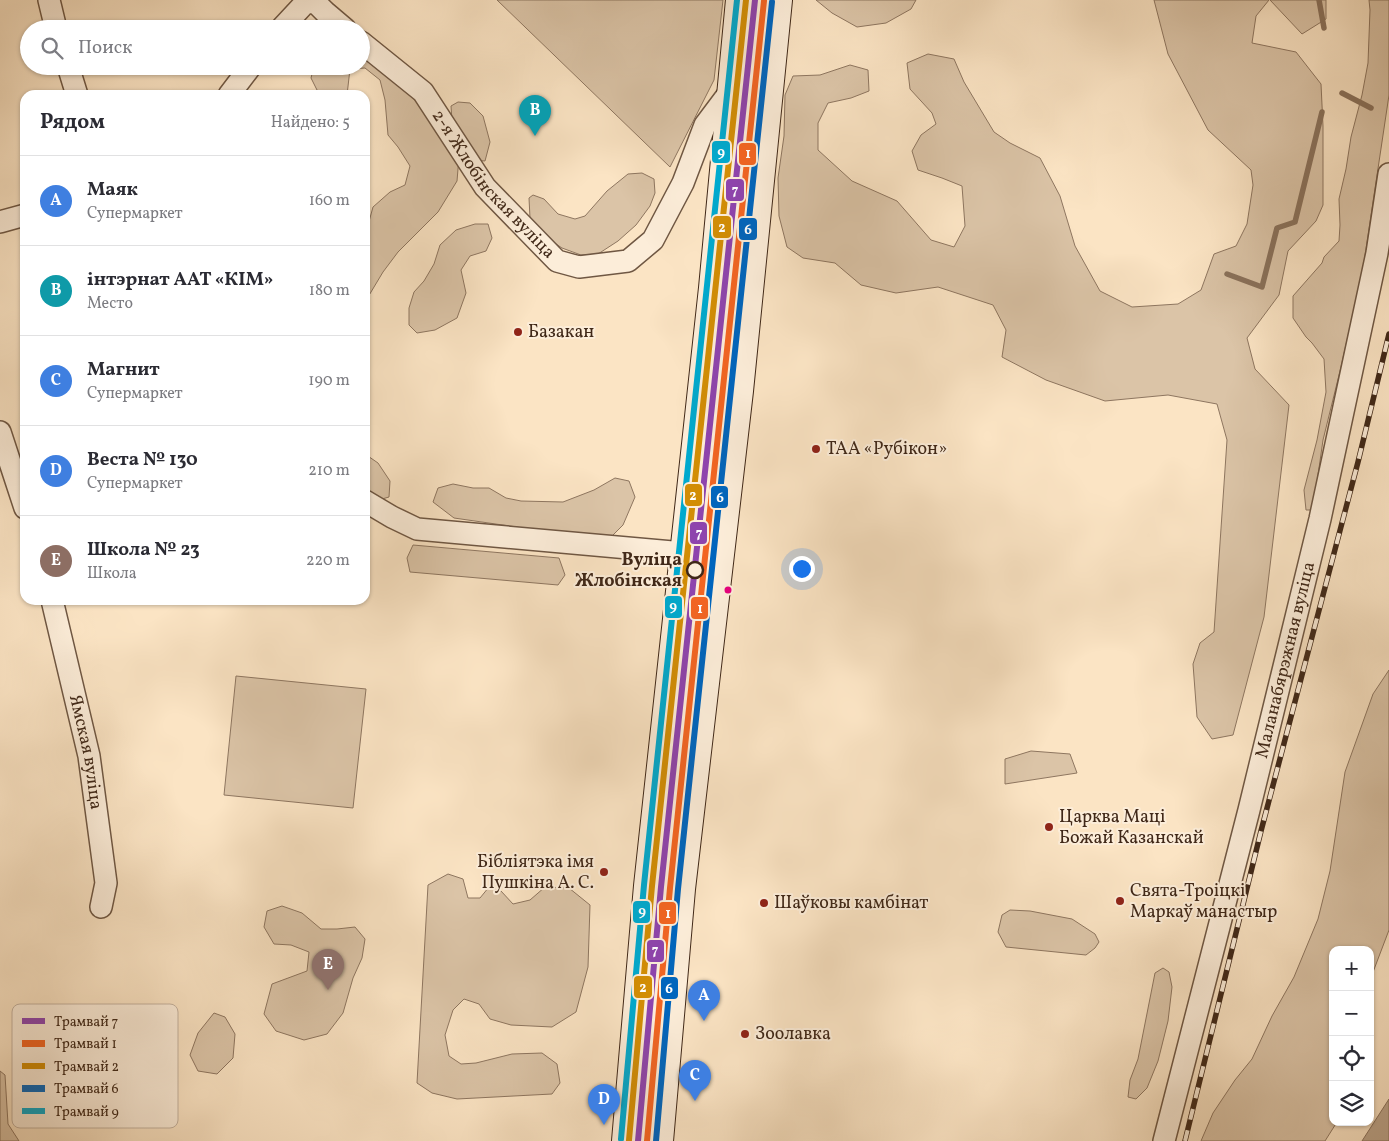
<!DOCTYPE html>
<html lang="ru">
<meta charset="utf-8">
<style>
:root{--surface:#fff;--page:#f2f2f3;--text:#2b2b33;--muted:#7c7c81;--line:#e1e1e2;--accent:#1a73e8}
body{margin:0;font-family:Vollkorn,serif;background:var(--page);color:var(--text)}
.controls{position:absolute;right:15px;bottom:15px;display:grid;overflow:hidden;border-radius:10px;box-shadow:0 1px 4px #0004}
.controls button{width:45px;height:45px;display:grid;place-items:center;padding:0;border:0;border-bottom:1px solid var(--line);background:var(--surface);color:var(--text);font:25px sans-serif}
.you{position:absolute;left:801px;top:568px;width:18px;height:18px;margin:-12px;border:4px solid #fff;border-radius:50%;background:#1a73e8;box-shadow:0 0 0 8px #1a73e833}
.badge{display:grid;place-items:center;width:32px;height:32px;border-radius:50%;background:var(--accent);color:#fff;font-size:16px;font-weight:700}
.pin{position:absolute;translate:-50% -41px;filter:drop-shadow(0 1px 2px #0008)}
.pin::after{content:'';position:absolute;top:26px;width:18px;height:15px;background:inherit;clip-path:polygon(0 0,100% 0,50% 100%)}
.list{margin:0;padding:0;list-style:none}
h2{display:flex;justify-content:space-between;align-items:center;height:65px;margin:0;padding:0 20px;font-size:21px}
h2 small{font-size:16px;font-weight:400;color:var(--muted)}
.list li{display:grid;grid-template-columns:32px 1fr auto;gap:15px;align-items:center;box-sizing:border-box;height:90px;padding:0 20px;border-top:1px solid var(--line)}
.list b{display:block;font-size:19px;white-space:nowrap}
.list p{margin:0;font-size:16px;white-space:nowrap;color:var(--muted)}
.list em{font-size:16px;font-style:normal;color:var(--muted)}
.icon{flex:none;width:28px;height:28px;fill:none;stroke:currentColor;stroke-width:2;stroke-linecap:round;stroke-linejoin:round}
.map{position:relative;flex:none;width:1389px;height:1141px;overflow:hidden}
.search{position:absolute;background:var(--surface);box-shadow:0 1px 4px #0004;left:20px;top:20px;width:350px;height:55px;display:flex;align-items:center;gap:12px;box-sizing:border-box;padding:0 18px;border-radius:28px;color:var(--muted);font-size:19px}
.panel{position:absolute;background:var(--surface);box-shadow:0 1px 4px #0004;left:20px;top:90px;width:350px;height:515px;border-radius:15px}
.map>svg:first-child{display:block}
.green{fill:#dbc4a7;stroke:#8e7660}
.water{fill:#bba48a;stroke:#8a725c}
.lines{fill:none;stroke-linecap:round;stroke-linejoin:round}
.stream{stroke:#8a725c;stroke-width:5.5}
.street-casing{stroke:#6f5743;stroke-width:24}
.secondary-casing{stroke:#402818;stroke-width:30}
.street{stroke:#fcedd9;stroke-width:21}
.secondary{stroke:#fcedd9;stroke-width:28}
.rail-casing{stroke:#402818;stroke-width:5.5}
.rail{stroke:#fcedd9;stroke-width:4;stroke-dasharray:11;stroke-linecap:butt}
.tram-1-casing{stroke:#fcedd9;stroke-width:10}
.tram-2-casing{stroke:#fcedd9;stroke-width:10}
.tram-3-casing{stroke:#fcedd9;stroke-width:10}
.tram-4-casing{stroke:#fcedd9;stroke-width:10}
.tram-5-casing{stroke:#fcedd9;stroke-width:10}
.tram-1{stroke:#8e44ad;stroke-width:6}
.tram-2{stroke:#f26522;stroke-width:6}
.tram-3{stroke:#d28d05;stroke-width:6}
.tram-4{stroke:#0065bd;stroke-width:6}
.tram-5{stroke:#00a9ce;stroke-width:6}
.poi-dot{fill:#8f2418;stroke:#fcedd9;stroke-width:2}
.stop-dot{fill:#fcedd9;stroke:#402818;stroke-width:2.5}
.bus-dot{fill:#e5007d;stroke:#fcedd9;stroke-width:2}
.labels{text-anchor:middle;dominant-baseline:central;stroke-width:4;stroke-linejoin:round;paint-order:stroke}
.street-label{font-size:18px;fill:#402818;stroke:#fcedd9}
.poi-label{font-size:18px;fill:#402818;stroke:#fcedd9;text-anchor:start}
.stop-label{font-size:18px;font-weight:bold;fill:#402818;stroke:#fcedd9;text-anchor:end}
.key{fill:#fcedd9;stroke:#c4b29f;stroke-width:1}
.key-label{font-size:14px;fill:#402818}
.line-badge{stroke:#fcedd9;stroke-width:2}
.badge-label{font-size:14px;text-anchor:middle;font-weight:bold;fill:#fff}
</style>
<div class="map">
<svg width="1389" height="1141" viewBox="0 0 1389 1141">
<rect width="100%" height="100%" fill="#fbe4c4"/>
<filter id="stains"><feTurbulence type="fractalNoise" baseFrequency=".004" numOctaves="4"/><feColorMatrix values="0 0 0 0 .2 0 0 0 0 .09 0 0 0 0 .02 0 0 0 .5 -.17"/></filter>
<radialGradient id="worn" r=".72"><stop offset=".6" stop-color="#630" stop-opacity="0"/><stop offset="1" stop-color="#630" stop-opacity=".3"/></radialGradient>
<g class="green">
<path d="M 497,0 L 723,0 L 714,80 L 670,167 Z"/>
<path d="M 816,0 L 916,0 L 911,9 L 886,23 L 857,27 L 832,13 Z"/>
<path d="M 1154,0 L 1269,0 L 1256,16 L 1252,43 L 1296,52 L 1321,84 L 1323,126 L 1323,205 L 1316,221 L 1288,251 L 1279,295 L 1247,338 L 1255,369 L 1289,405 L 1264,617 L 1233,735 L 1212,739 L 1197,717 L 1193,664 L 1200,643 L 1214,632 L 1227,440 L 1217,404 L 1168,395 L 1105,401 L 1046,380 L 1002,357 L 1006,330 L 993,305 L 938,287 L 896,293 L 861,285 L 835,263 L 803,258 L 787,247 L 779,216 L 778,178 L 784,136 L 785,95 L 793,76 L 820,75 L 850,65 L 868,70 L 869,91 L 851,98 L 828,103 L 818,123 L 818,150 L 852,181 L 897,201 L 931,240 L 954,247 L 965,226 L 962,186 L 942,178 L 918,170 L 912,151 L 921,135 L 936,124 L 932,113 L 910,89 L 907,63 L 928,54 L 954,59 L 964,82 L 994,132 L 1010,143 L 1040,158 L 1060,196 L 1075,246 L 1100,291 L 1132,307 L 1178,304 L 1201,290 L 1214,254 L 1236,246 L 1247,224 L 1253,185 L 1251,170 L 1208,130 L 1168,54 Z"/>
<path d="M 1270,0 L 1326,0 L 1326,19 L 1302,34 Z"/>
<path d="M 1369,0 L 1389,0 L 1389,95 L 1363,269 L 1341,367 L 1323,440 L 1313,510 L 1306,510 L 1304,490 L 1317,440 L 1326,392 L 1324,359 L 1312,343 L 1306,337 L 1293,318 L 1293,296 L 1322,263 L 1324,257 L 1339,241 L 1340,225 L 1339,199 L 1346,169 L 1351,137 L 1362,95 L 1368,63 L 1370,10 Z"/>
<path d="M 361,50 L 388,71 L 421,107 L 459,157 L 457,181 L 438,212 L 398,252 L 383,272 L 365,302 L 365,236 L 373,207 L 390,192 L 405,185 L 410,166 L 398,147 L 388,135 L 385,100 L 380,80 L 365,68 L 350,69 L 347,95 L 323,95 L 317,90 L 311,78 L 314,66 L 361,66 Z"/>
<path d="M 458,102 L 470,103 L 483,116 L 490,142 L 485,161 L 474,160 L 452,121 L 451,106 Z"/>
<path d="M 642,173 L 654,179 L 655,193 L 650,206 L 636,225 L 618,241 L 598,254 L 581,255 L 562,248 L 544,236 L 530,218 L 529,198 L 533,195 L 544,199 L 558,214 L 575,219 L 585,216 L 607,191 L 628,174 Z"/>
<path d="M 475,224 L 488,224 L 492,238 L 486,251 L 470,256 L 461,270 L 466,293 L 457,318 L 435,330 L 417,333 L 409,325 L 409,308 L 414,292 L 424,281 L 434,264 L 440,245 L 456,230 Z"/>
<path d="M 365,454 L 378,463 L 390,481 L 389,497 L 375,501 L 365,499 Z"/>
<path d="M 615,478 L 629,481 L 635,497 L 623,525 L 612,536 L 572,535 L 454,518 L 433,502 L 438,488 L 453,484 L 473,488 L 489,488 L 506,498 L 521,501 L 563,502 L 594,490 Z"/>
<path d="M 413,545 L 559,558 L 565,575 L 558,585 L 410,572 L 407,558 Z"/>
<path d="M 1389,670 L 1389,930 L 1370,980 L 1370,950 L 1333,950 L 1333,1122 L 1337,1122 L 1325,1141 L 1201,1141 L 1213,1113 L 1235,1080 L 1252,1059 L 1272,1016 L 1294,977 L 1318,919 L 1330,871 L 1345,772 L 1373,694 Z"/>
<path d="M 236,676 L 366,689 L 353,808 L 224,795 Z"/>
<path d="M 1031,751 L 1070,754 L 1077,773 L 1005,784 L 1005,759 Z"/>
<path d="M 448,874 L 463,879 L 468,898 L 480,898 L 489,887 L 501,891 L 513,904 L 530,900 L 545,887 L 569,888 L 590,905 L 588,967 L 576,1012 L 552,1027 L 511,1025 L 490,1019 L 479,1004 L 464,999 L 453,1010 L 445,1035 L 449,1056 L 461,1064 L 476,1063 L 512,1054 L 542,1053 L 557,1064 L 560,1083 L 552,1094 L 457,1099 L 432,1093 L 417,1083 L 428,885 Z"/>
<path d="M 282,906 L 302,913 L 321,929 L 337,929 L 355,927 L 365,939 L 362,958 L 353,978 L 343,1013 L 327,1034 L 304,1040 L 276,1031 L 264,1014 L 272,984 L 307,971 L 309,952 L 291,945 L 274,944 L 264,927 L 267,911 Z"/>
<path d="M 1010,910 L 1030,911 L 1072,919 L 1095,934 L 1099,942 L 1095,948 L 1086,955 L 1006,947 L 998,932 L 1002,915 Z"/>
<path d="M 1163,968 L 1169,972 L 1172,987 L 1168,1021 L 1158,1061 L 1147,1088 L 1136,1099 L 1128,1097 L 1130,1080 L 1138,1059 L 1155,973 Z"/>
<path d="M 214,1013 L 225,1017 L 235,1034 L 233,1058 L 217,1074 L 198,1071 L 190,1055 L 198,1033 Z"/>
<path d="M 0,1071 L 5,1075 L 8,1124 L 19,1141 L 0,1141 Z"/>
</g>
<path class="water" d="M 1389,1099 L 1389,1141 L 1362,1141 Z"/>
<g class="lines">
<g class="stream">
<path d="M 1319,0 L 1324,28"/>
<path d="M 1342,93 L 1371,108"/>
<path d="M 1227,274 L 1262,287 L 1277,228 L 1295,222 L 1322,112"/>
</g>
<g class="street-casing">
<g id="street">
<path d="M 49,0 L 56,29"/>
<path d="M 281,29 L 306,2 L 316,3 L 325,12 L 345,29"/>
<path d="M 736,33 L 774,36"/>
<path id="s1" d="M 361,42 L 423,92 L 485,187 L 557,261 L 579,267 L 628,261 L 653,240 L 683,183 L 705,125 L 732,89 L 769,93"/>
<path d="M 68,66 L 77,95"/>
<path d="M 229,95 L 251,66"/>
<path d="M 0,222 L 25,215"/>
<path d="M 713,288 L 749,292"/>
<path d="M 0,432 L 25,508"/>
<path d="M 365,501 L 392,517 L 417,529 L 684,553"/>
<path id="s2" d="M 52,600 L 89,756 L 106,883 L 101,907"/>
<path id="s3" d="M 1164,1141 L 1249,810 L 1320,519 L 1377,253 L 1389,174"/>
</g>
</g>
<g class="secondary-casing">
<g id="secondary">
<path d="M 626,1141 L 648,886 L 713,288 L 740,0"/>
<path d="M 659,1141 L 681,889 L 739,391 L 778,0"/>
</g>
</g>
<use href="#street" class="street"/>
<use href="#secondary" class="secondary"/>
<g class="rail-casing">
<path id="rail" d="M 1185,1141 L 1261,831 L 1358,462 L 1389,334"/>
</g>
<use href="#rail" class="rail"/>
<g class="tram-1-casing">
<path id="tram-1" d="M 638,1141 L 661,887 L 755,0"/>
</g>
<g class="tram-2-casing">
<path id="tram-2" d="M 647,1141 L 670,888 L 764,1"/>
</g>
<g class="tram-3-casing">
<path id="tram-3" d="M 629,1140 L 652,886 L 746,0"/>
</g>
<g class="tram-4-casing">
<path id="tram-4" d="M 656,1141 L 678,889 L 772,2"/>
</g>
<g class="tram-5-casing">
<path id="tram-5" d="M 621,1139 L 644,885 L 737,0"/>
</g>
<use href="#tram-1" class="tram-1"/>
<use href="#tram-2" class="tram-2"/>
<use href="#tram-3" class="tram-3"/>
<use href="#tram-4" class="tram-4"/>
<use href="#tram-5" class="tram-5"/>
</g>
<g class="poi-dot">
<circle cx="518" cy="332" r="5"/>
<circle cx="816" cy="449" r="5"/>
<circle cx="1049" cy="827" r="5"/>
<circle cx="604" cy="872" r="5"/>
<circle cx="1120" cy="901" r="5"/>
<circle cx="764" cy="903" r="5"/>
<circle cx="745" cy="1034" r="5"/>
</g>
<circle class="stop-dot" cx="695" cy="570" r="8"/>
<circle class="bus-dot" cx="728" cy="590" r="4.5"/>
<g class="labels">
<g class="street-label">
<text stroke="none"><textPath href="#s1" startOffset="196">2-я Жлобінская вуліца</textPath></text>
<text stroke="none"><textPath href="#s3" startOffset="496">Маланабярэжная вуліца</textPath></text>
<text stroke="none"><textPath href="#s2" startOffset="156">Ямская вуліца</textPath></text>
</g>
<g class="poi-label">
<text x="528" y="332">Базакан</text>
<text x="826" y="449">ТАА «Рубікон»</text>
<text x="1059" y="817">Царква Маці<tspan x="1059" dy="21">Божай Казанскай</tspan></text>
<text x="594" y="862" text-anchor="end">Бібліятэка імя<tspan x="594" dy="21">Пушкіна А. С.</tspan></text>
<text x="1130" y="891">Свята-Троіцкі<tspan x="1130" dy="21">Маркаў манастыр</tspan></text>
<text x="774" y="903">Шаўковы камбінат</text>
<text x="755" y="1034">Зоолавка</text>
</g>
<g class="stop-label">
<text x="682" y="560">Вуліца<tspan x="682" dy="21">Жлобінская</tspan></text>
</g>
</g>
<rect x="12" y="1004" width="166" height="124" rx="8" class="key"/>
<rect x="22" y="1018" width="23" height="6" fill="#8e44ad"/>
<rect x="22" y="1040" width="23" height="7" fill="#f26522"/>
<rect x="22" y="1063" width="23" height="6" fill="#d28d05"/>
<rect x="22" y="1085" width="23" height="7" fill="#0065bd"/>
<rect x="22" y="1108" width="23" height="6" fill="#00a9ce"/>
<g class="key-label">
<text x="54" y="1026">Трамвай 7</text>
<text x="54" y="1048">Трамвай 1</text>
<text x="54" y="1071">Трамвай 2</text>
<text x="54" y="1093">Трамвай 6</text>
<text x="54" y="1116">Трамвай 9</text>
</g>
<g class="line-badge">
<rect x="711" y="140" width="20" height="24" rx="5" fill="#00a9ce"/>
<rect x="738" y="142" width="19" height="24" rx="5" fill="#f26522"/>
<rect x="725" y="178" width="20" height="24" rx="5" fill="#8e44ad"/>
<rect x="712" y="215" width="20" height="24" rx="5" fill="#d28d05"/>
<rect x="738" y="217" width="20" height="24" rx="5" fill="#0065bd"/>
<rect x="684" y="483" width="19" height="24" rx="5" fill="#d28d05"/>
<rect x="710" y="485" width="19" height="24" rx="5" fill="#0065bd"/>
<rect x="689" y="521" width="19" height="24" rx="5" fill="#8e44ad"/>
<rect x="664" y="595" width="19" height="24" rx="5" fill="#00a9ce"/>
<rect x="690" y="596" width="19" height="24" rx="5" fill="#f26522"/>
<rect x="632" y="900" width="19" height="24" rx="5" fill="#00a9ce"/>
<rect x="658" y="901" width="19" height="24" rx="5" fill="#f26522"/>
<rect x="646" y="939" width="19" height="24" rx="5" fill="#8e44ad"/>
<rect x="633" y="975" width="20" height="24" rx="5" fill="#d28d05"/>
<rect x="660" y="976" width="19" height="24" rx="5" fill="#0065bd"/>
</g>
<g class="badge-label">
<text x="721" y="157">9</text>
<text x="748" y="158">1</text>
<text x="735" y="195">7</text>
<text x="722" y="232">2</text>
<text x="748" y="234">6</text>
<text x="693" y="500">2</text>
<text x="720" y="502">6</text>
<text x="699" y="538">7</text>
<text x="673" y="611">9</text>
<text x="700" y="613">1</text>
<text x="642" y="916">9</text>
<text x="668" y="918">1</text>
<text x="655" y="955">7</text>
<text x="643" y="992">2</text>
<text x="669" y="993">6</text>
</g>
<rect width="100%" height="100%" filter="url(#stains)"/>
<rect width="100%" height="100%" fill="url(#worn)"/>
</svg>
<div class="controls">
<button>+</button>
<button>−</button>
<button><svg class="icon" aria-label="locate" viewBox="0 0 24 24"><circle cx="12" cy="12" r="6"/><path d="M12 2v4M12 18v4M2 12h4M18 12h4"/></svg></button>
<button><svg class="icon" aria-label="layers" viewBox="0 0 24 24"><path d="M12 4l9 5-9 5-9-5zM3 14l9 5 9-5"/></svg></button>
</div>
<div class="you"></div>
<div class="pin badge" style="left:704px;top:1021px;background:#3f7fe0">A</div>
<div class="pin badge" style="left:535px;top:136px;background:#0f9aa8">B</div>
<div class="pin badge" style="left:695px;top:1101px;background:#3f7fe0">C</div>
<div class="pin badge" style="left:604px;top:1125px;background:#3f7fe0">D</div>
<div class="pin badge" style="left:328px;top:990px;background:#8d6e63">E</div>
<div class="search"><svg class="icon" aria-label="search" viewBox="0 0 24 24"><circle cx="10" cy="10" r="6"/><path d="M15 15l6 6"/></svg>Поиск</div>
<section class="panel">
<h2>Рядом<small>Найдено: 5</small></h2>
<ul class="list">
<li><span class="badge" style="background:#3f7fe0">A</span><div><b>Маяк</b><p>Супермаркет</p></div><em>160 m</em></li>
<li><span class="badge" style="background:#0f9aa8">B</span><div><b>інтэрнат ААТ «КІМ»</b><p>Место</p></div><em>180 m</em></li>
<li><span class="badge" style="background:#3f7fe0">C</span><div><b>Магнит</b><p>Супермаркет</p></div><em>190 m</em></li>
<li><span class="badge" style="background:#3f7fe0">D</span><div><b>Веста № 130</b><p>Супермаркет</p></div><em>210 m</em></li>
<li><span class="badge" style="background:#8d6e63">E</span><div><b>Школа № 23</b><p>Школа</p></div><em>220 m</em></li>
</ul>
</section>
</div>
